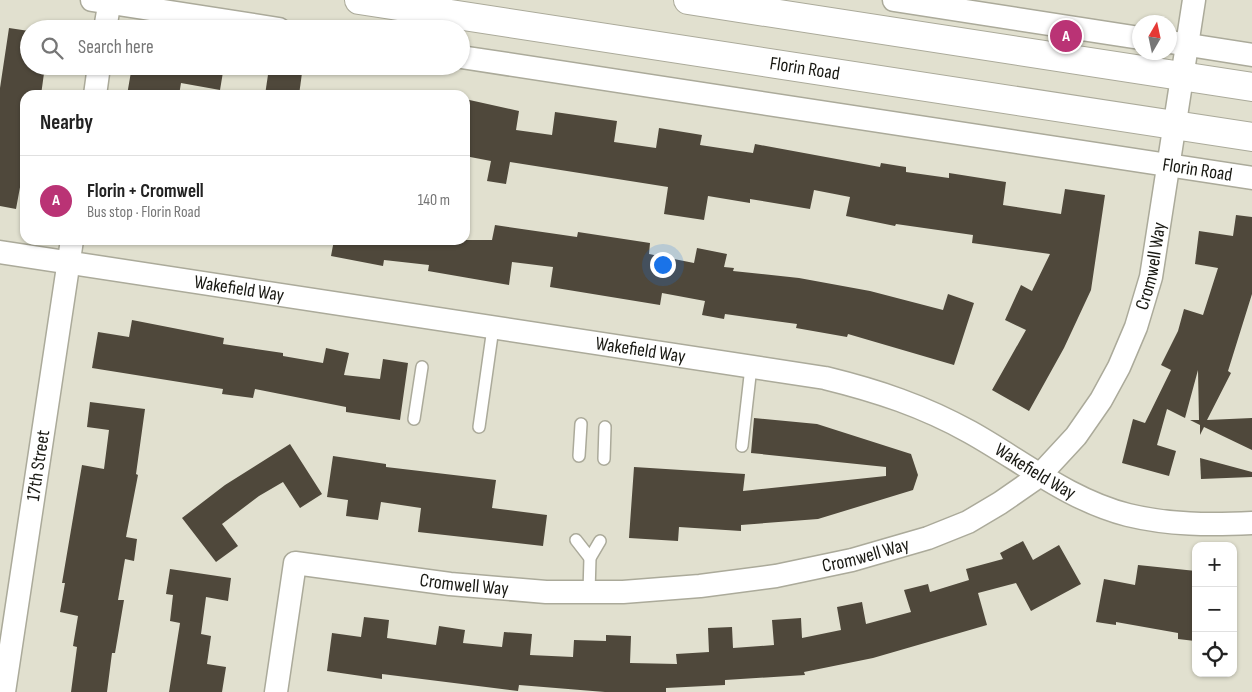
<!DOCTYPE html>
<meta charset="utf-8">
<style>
:root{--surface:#fff;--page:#f6f6f6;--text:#222;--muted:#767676;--line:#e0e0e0;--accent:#ba3375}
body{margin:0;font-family:"Sofia Sans Condensed",sans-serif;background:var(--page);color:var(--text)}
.controls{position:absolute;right:15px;bottom:15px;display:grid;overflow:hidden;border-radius:10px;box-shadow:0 1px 4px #0004}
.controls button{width:45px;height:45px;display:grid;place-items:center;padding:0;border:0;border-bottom:1px solid var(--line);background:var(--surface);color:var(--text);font:25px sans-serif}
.compass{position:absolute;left:1132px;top:15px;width:45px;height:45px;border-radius:50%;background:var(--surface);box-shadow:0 1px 4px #0004;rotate:9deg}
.you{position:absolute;left:662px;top:264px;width:18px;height:18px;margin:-12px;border:4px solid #fff;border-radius:50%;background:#1a73e8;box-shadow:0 0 0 8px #1a73e833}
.badge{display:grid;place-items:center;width:32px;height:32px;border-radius:50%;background:var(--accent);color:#fff;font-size:16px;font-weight:700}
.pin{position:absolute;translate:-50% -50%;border:2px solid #fff;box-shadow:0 1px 5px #0006}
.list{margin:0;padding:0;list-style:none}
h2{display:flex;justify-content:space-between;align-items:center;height:65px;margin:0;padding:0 20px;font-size:21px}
h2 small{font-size:16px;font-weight:400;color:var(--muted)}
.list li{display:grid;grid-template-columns:32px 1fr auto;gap:15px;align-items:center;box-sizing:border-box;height:90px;padding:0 20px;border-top:1px solid var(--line)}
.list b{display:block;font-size:19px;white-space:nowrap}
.list p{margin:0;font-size:16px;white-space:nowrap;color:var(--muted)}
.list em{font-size:16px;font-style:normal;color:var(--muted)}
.icon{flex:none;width:28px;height:28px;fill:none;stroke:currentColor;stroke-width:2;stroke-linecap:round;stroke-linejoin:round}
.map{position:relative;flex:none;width:1252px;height:692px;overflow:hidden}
.search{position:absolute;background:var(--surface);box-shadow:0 1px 4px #0004;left:20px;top:20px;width:450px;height:55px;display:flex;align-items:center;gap:12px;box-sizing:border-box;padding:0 18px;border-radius:28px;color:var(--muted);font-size:19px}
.panel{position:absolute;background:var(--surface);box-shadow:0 1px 4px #0004;left:20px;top:90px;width:450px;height:155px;border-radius:15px}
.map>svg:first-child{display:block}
.building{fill:#4f483b}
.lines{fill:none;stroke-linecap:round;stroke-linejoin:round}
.service-casing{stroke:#abaa9a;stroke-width:14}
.minor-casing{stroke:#abaa9a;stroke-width:25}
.primary-casing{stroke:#abaa9a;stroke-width:30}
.service{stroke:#fff;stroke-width:11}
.minor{stroke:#fff;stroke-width:22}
.primary{stroke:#fff;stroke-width:28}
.labels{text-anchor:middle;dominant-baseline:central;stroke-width:5;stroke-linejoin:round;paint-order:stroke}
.street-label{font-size:19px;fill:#181812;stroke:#eeeddc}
</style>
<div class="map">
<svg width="1252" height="692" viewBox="0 0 1252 692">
<rect width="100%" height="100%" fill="#e1e0cf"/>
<g class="building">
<path d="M 9,28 L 29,31 L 29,66 L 45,66 L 41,95 L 25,95 L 25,160 L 16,209 L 0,206 L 0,88 Z"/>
<path d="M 132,66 L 224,66 L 220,90 L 181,83 L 179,95 L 127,95 Z"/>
<path d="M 269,68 L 302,73 L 299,95 L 265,95 Z"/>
<path d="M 465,99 L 519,111 L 516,130 L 552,135 L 555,112 L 617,121 L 614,142 L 656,148 L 659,128 L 702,135 L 700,145 L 753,153 L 755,144 L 880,167 L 881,163 L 906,167 L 906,172 L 949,178 L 949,173 L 1006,182 L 1003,205 L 1061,214 L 1065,189 L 1105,195 L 1091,290 L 1064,348 L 1029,411 L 992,390 L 1026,330 L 1005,320 L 1021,285 L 1032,291 L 1050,254 L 972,243 L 973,235 L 896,224 L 895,226 L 846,216 L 850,197 L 814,190 L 810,209 L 750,199 L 750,203 L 708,196 L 704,220 L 664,214 L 668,187 L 510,162 L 506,184 L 487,181 L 491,161 L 465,156 Z"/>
<path d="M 1236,215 L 1252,217 L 1252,294 L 1228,371 L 1231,373 L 1207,420 L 1252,418 L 1252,450 L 1204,427 L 1200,435 L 1200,425 L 1190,420 L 1199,420 L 1198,370 L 1185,418 L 1167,409 L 1157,445 L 1176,451 L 1169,476 L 1122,463 L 1133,419 L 1145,423 L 1171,370 L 1161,365 L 1178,331 L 1184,309 L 1203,315 L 1218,268 L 1195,264 L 1199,231 L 1233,236 Z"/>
<path d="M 495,225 L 577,237 L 578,232 L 650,243 L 649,254 L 694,263 L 697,248 L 727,254 L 724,267 L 734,268 L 733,271 L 799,278 L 870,291 L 943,310 L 948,294 L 974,303 L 954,365 L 848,334 L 847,337 L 796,328 L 797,324 L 725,314 L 724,319 L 702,315 L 705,301 L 662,293 L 660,305 L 550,287 L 553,267 L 512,262 L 509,285 L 428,271 L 429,265 L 384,260 L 383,266 L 331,256 L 334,240 L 492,240 Z"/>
<path d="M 132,320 L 224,338 L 223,344 L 283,353 L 283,356 L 323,363 L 326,348 L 349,353 L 344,375 L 380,379 L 383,359 L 408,363 L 400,420 L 346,412 L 346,407 L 255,389 L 253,398 L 222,394 L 223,389 L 92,368 L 98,332 L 129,337 Z"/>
<path d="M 90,402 L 145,409 L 136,474 L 138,475 L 126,537 L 137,539 L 134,561 L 125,559 L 118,600 L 124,600 L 115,653 L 112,653 L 107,692 L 71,692 L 77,647 L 73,646 L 78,616 L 60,612 L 65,583 L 62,583 L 82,465 L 104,469 L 109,430 L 87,427 Z"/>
<path d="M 754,418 L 817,424 L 911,454 L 918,475 L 913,490 L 818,519 L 741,525 L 741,531 L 679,527 L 678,541 L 629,538 L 634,467 L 745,474 L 743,491 L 886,476 L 886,467 L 751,453 Z"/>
<path d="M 290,444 L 322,494 L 300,508 L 283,482 L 259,496 L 222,524 L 238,546 L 216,562 L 182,518 L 225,485 Z"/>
<path d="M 333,456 L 386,464 L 386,467 L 496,480 L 492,508 L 547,515 L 543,546 L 418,532 L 421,508 L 381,502 L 378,520 L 346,516 L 348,500 L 327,497 Z"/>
<path d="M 1200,458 L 1252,472 L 1252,477 L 1201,479 Z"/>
<path d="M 1023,541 L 1033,560 L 1059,545 L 1081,584 L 1031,611 L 1016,583 L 978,593 L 987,625 L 873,658 L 804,672 L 805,675 L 725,680 L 725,685 L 666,688 L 666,692 L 605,692 L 519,685 L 518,691 L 382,674 L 382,679 L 327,671 L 332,633 L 361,637 L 364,617 L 389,620 L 387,638 L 436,645 L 439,626 L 465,630 L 463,643 L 502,647 L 504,632 L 532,634 L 530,655 L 573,657 L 574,640 L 606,641 L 606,635 L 631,636 L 630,663 L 677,664 L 676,654 L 709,652 L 708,628 L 732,627 L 733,648 L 774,645 L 772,620 L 801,618 L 802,638 L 841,630 L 837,607 L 862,602 L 866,624 L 911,612 L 904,590 L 928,584 L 930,592 L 969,580 L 966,569 L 1003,559 L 1000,553 Z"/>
<path d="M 1138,565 L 1196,571 L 1195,641 L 1178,639 L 1178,633 L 1116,622 L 1116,625 L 1096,622 L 1104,579 L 1135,585 Z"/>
<path d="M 170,569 L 231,578 L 228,601 L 206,597 L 201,634 L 211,636 L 207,664 L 226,667 L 222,692 L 169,692 L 180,623 L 170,621 L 173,595 L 166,594 Z"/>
</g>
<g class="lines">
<g class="service-casing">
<g id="service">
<path d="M 414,419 L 422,367"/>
<path d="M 479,427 L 493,328"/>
<path d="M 742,446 L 751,367"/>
<path d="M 579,456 L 581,424"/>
<path d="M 604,459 L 605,427"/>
<path d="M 576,540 L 590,558"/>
<path d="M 589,592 L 590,558 L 600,541"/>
</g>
</g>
<g class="minor-casing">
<g id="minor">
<path d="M 92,0 L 279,29"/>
<path d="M 894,0 L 1140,38"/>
<path d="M 105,29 L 110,0"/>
<path d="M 1170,42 L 1252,55"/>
<path id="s1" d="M 461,57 L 1252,178"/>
<path d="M 95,95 L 99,66"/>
<path id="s2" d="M 0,252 L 825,378 C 878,391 923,406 970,432 C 1022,461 1069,500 1128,515 C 1169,525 1210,525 1252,523"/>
<path id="s3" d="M 4,692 L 72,240"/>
<path id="s4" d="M 276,692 L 295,563 L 450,584 L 546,592 L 623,592 L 700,586 L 776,576 L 852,560 L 928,538 L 968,522 L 1000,503 L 1039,476 L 1076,436 L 1101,400 L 1119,367 L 1136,327 L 1151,277 L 1194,0"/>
</g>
</g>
<g class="primary-casing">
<g id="primary">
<path id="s5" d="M 359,0 L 1252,137"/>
<path d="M 688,0 L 1252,87"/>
</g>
</g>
<use href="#service" class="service"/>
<use href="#minor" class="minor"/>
<use href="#primary" class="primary"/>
</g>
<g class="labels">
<g class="street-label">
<text stroke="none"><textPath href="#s5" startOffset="451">Florin Road</textPath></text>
<text stroke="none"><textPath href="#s1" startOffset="745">Florin Road</textPath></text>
<text stroke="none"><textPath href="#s4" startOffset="1141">Cromwell Way</textPath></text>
<text stroke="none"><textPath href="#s2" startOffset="242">Wakefield Way</textPath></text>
<text stroke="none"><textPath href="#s2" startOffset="648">Wakefield Way</textPath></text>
<text stroke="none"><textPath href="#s3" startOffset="229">17th Street</textPath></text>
<text stroke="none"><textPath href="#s2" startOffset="1066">Wakefield Way</textPath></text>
<text stroke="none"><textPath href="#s4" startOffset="706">Cromwell Way</textPath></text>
<text stroke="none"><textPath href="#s4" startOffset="301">Cromwell Way</textPath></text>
</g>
</g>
</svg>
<div class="controls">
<button>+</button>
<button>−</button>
<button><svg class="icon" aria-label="locate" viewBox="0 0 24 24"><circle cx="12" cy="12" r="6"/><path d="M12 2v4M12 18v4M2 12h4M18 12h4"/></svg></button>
</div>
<svg class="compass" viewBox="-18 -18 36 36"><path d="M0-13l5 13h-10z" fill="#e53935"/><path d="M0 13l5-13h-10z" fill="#767676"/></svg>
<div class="you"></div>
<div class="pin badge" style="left:1066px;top:36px">A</div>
<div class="search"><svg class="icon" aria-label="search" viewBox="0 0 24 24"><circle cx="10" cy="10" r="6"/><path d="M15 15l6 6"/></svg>Search here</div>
<section class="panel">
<h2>Nearby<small></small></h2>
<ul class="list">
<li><span class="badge">A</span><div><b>Florin + Cromwell</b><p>Bus stop · Florin Road</p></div><em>140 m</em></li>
</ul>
</section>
</div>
